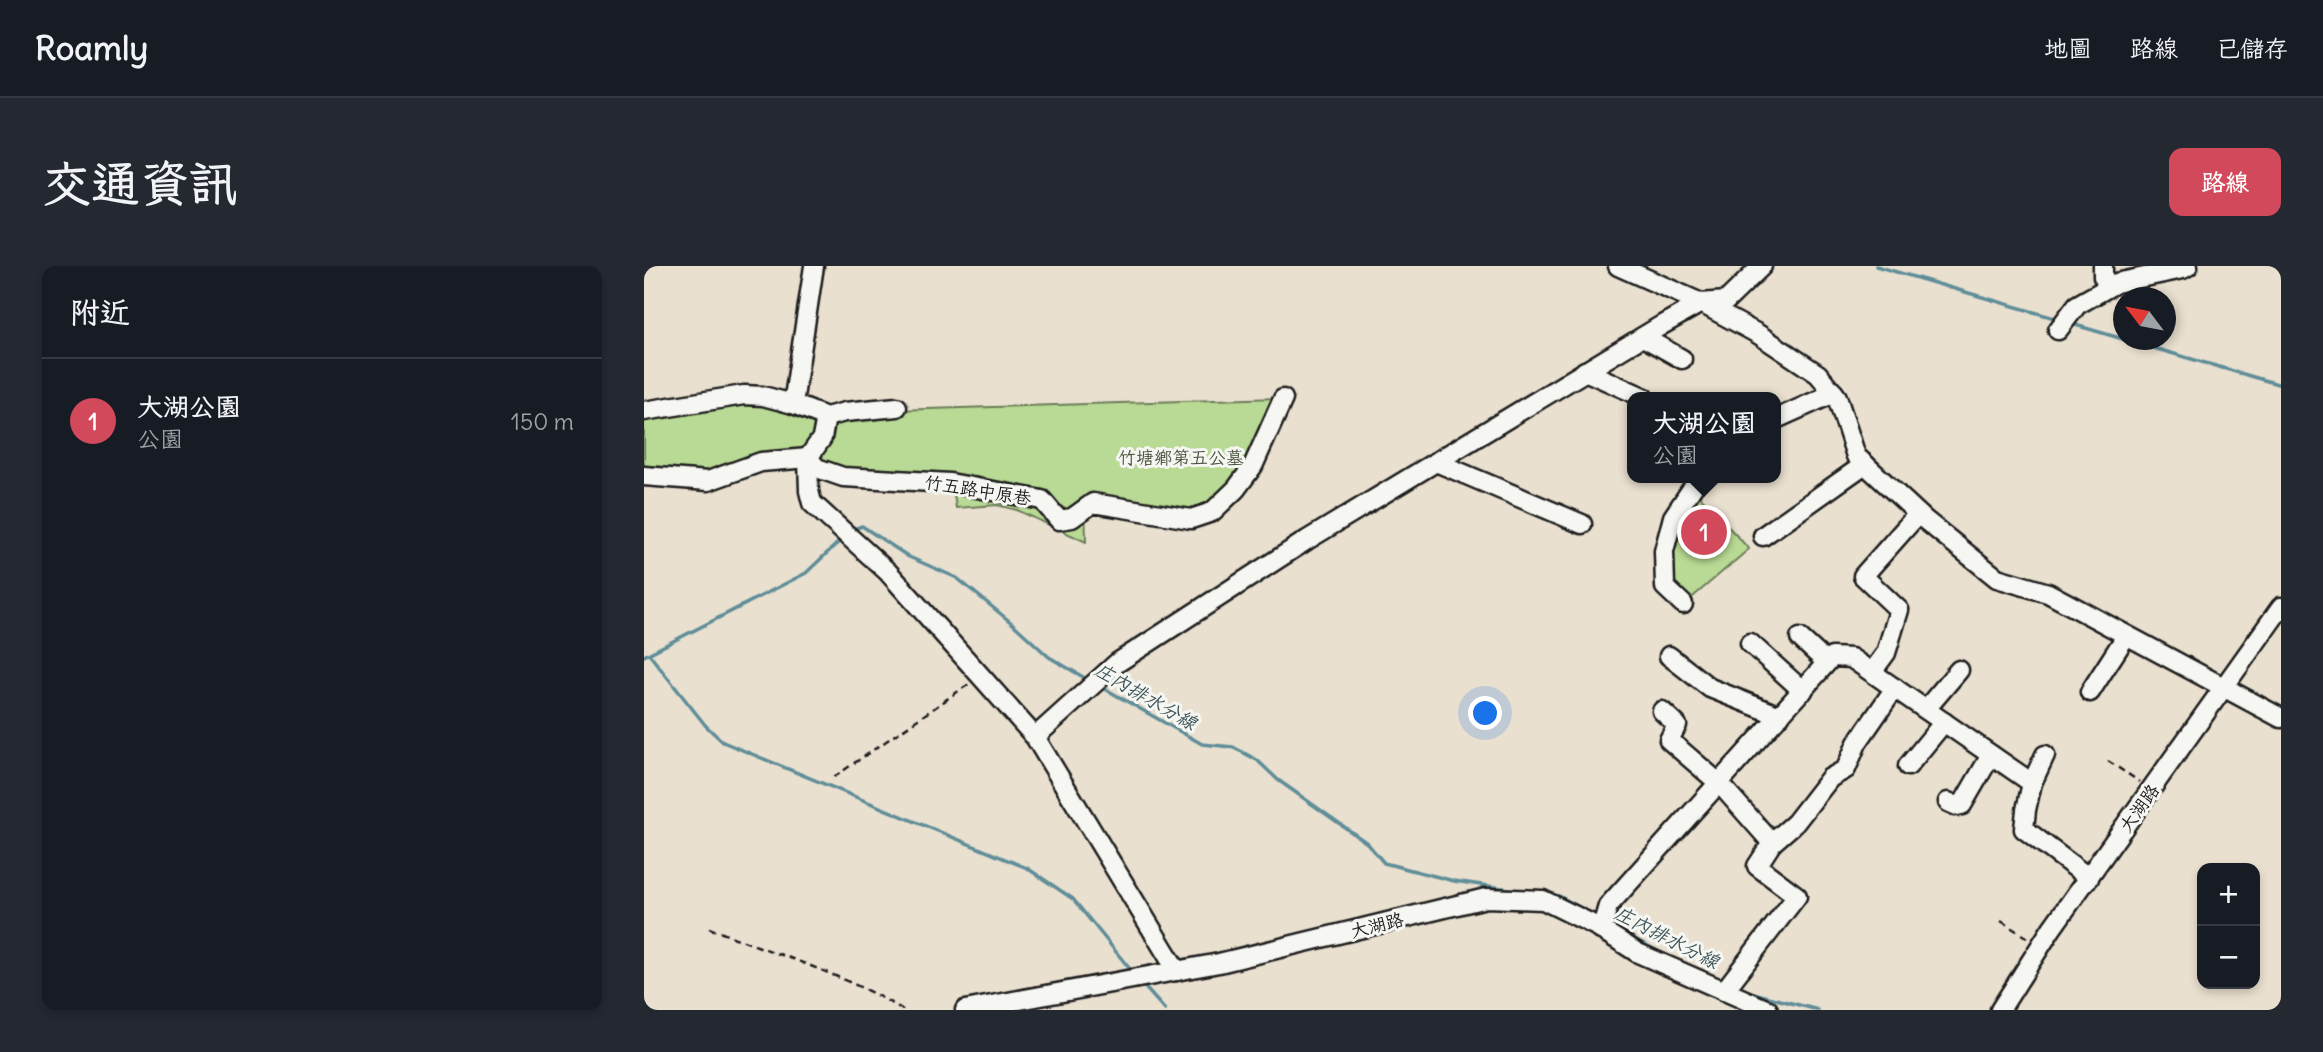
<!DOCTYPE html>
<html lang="zh-TW">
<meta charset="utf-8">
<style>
:root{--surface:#171b24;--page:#242831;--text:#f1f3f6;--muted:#9ea1a6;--line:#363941;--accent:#d1495b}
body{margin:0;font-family:Delius,"LXGW WenKai TC",sans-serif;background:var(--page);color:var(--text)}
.controls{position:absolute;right:21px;bottom:21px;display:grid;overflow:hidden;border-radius:14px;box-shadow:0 4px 10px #0003}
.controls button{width:63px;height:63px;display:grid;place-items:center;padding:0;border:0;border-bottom:2px solid var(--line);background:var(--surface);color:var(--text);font:35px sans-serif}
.compass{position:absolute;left:1469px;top:21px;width:63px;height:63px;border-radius:50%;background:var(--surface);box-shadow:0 4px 10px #0003;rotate:302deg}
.you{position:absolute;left:842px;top:448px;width:24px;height:24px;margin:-18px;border:5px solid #fff;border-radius:50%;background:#1a73e8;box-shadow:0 0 0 10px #1a73e833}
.badge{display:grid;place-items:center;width:46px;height:46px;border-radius:50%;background:var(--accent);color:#fff;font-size:23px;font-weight:700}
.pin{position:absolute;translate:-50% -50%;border:4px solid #fff;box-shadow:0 2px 7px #0006}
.popup{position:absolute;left:983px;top:126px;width:154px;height:91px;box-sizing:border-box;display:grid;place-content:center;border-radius:14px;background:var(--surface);filter:drop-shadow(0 2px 5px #0005);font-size:23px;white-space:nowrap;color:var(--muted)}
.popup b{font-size:26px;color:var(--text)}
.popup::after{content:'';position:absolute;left:50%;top:100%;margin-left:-14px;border:14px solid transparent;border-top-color:var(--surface)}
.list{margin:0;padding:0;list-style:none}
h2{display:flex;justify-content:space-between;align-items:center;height:91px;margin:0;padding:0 28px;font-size:30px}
h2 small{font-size:23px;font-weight:400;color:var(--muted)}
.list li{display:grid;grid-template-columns:46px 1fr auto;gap:21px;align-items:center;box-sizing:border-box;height:126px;padding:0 28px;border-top:2px solid var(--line)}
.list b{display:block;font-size:26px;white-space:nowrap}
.list p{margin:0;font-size:23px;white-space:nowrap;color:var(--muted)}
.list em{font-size:23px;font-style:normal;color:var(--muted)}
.map{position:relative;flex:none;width:1637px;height:744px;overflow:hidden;border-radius:14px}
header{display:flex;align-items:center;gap:42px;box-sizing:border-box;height:98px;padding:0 35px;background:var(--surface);border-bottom:2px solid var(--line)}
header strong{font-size:33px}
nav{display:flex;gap:38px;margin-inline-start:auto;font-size:24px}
.intro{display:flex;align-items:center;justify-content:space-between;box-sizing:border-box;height:168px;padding:0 42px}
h1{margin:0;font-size:49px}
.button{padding:18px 32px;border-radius:14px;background:var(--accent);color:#fff;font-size:24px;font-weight:700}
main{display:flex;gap:42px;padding:0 42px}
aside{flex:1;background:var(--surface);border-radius:14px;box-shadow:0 4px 10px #0003}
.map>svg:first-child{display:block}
.green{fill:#b8da94;stroke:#6a7b58;stroke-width:2}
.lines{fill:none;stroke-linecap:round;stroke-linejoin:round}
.stream{stroke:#5f8d98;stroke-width:3.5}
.minor-casing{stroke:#1c1c1c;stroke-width:23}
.path{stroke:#1c1c1c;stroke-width:2.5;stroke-dasharray:7 5;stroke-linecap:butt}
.minor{stroke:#f6f6f2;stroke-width:18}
.labels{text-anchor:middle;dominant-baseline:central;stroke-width:6;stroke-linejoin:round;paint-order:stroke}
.park-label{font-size:18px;fill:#4b5540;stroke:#f6f6f2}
.street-label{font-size:18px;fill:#1c1c1c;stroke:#f6f6f2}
.water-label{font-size:19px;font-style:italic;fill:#3e555a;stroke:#f6f6f2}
</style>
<header>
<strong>Roamly</strong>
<nav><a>地圖</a><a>路線</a><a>已儲存</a></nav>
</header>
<div class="intro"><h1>交通資訊</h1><a class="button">路線</a></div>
<main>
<aside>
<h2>附近<small></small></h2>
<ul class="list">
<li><span class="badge">1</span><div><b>大湖公園</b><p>公園</p></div><em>150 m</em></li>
</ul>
</aside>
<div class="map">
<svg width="1637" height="744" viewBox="0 0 1637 744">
<rect width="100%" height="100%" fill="#eae0d0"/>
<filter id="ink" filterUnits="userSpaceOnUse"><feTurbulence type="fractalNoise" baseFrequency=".0143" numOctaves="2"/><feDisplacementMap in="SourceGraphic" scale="14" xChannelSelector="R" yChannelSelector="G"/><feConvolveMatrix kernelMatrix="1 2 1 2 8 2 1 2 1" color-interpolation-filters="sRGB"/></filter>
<g filter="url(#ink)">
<g class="green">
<path d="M 634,132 C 619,168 589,249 542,249 C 512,249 472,240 441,236 L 442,276 L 373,244 L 353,239 L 312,242 L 308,214 L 189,205 L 170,194 L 64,212 L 0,205 L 0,148 L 101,134 L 173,153 L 251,144 Z"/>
<path d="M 1052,226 L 1105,283 L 1043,336 L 1025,319 C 1026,278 1029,261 1052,226 Z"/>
</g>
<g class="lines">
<g class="stream">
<path d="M 1232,0 L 1414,53"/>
<path d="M 1428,58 L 1479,73"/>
<path d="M 1482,74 L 1637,119"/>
<path d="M 207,264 L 218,260 L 265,291 L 313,312 L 369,358 L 405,391 L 446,415"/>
<path d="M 5,388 L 62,460 L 79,476 L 383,602 L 429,633 L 490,708"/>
<path d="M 0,390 L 162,307 L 199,272"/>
<path d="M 456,420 L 558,478 L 589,481 L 613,494 L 634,514 L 723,577 L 740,597 L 810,615 L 879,625"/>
<path d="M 904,628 L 915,630 L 948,648"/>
<path d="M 972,663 L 1021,689"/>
<path d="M 497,717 L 521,744"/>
<path d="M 1098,724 L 1174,744"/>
</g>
<g class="minor-casing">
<g id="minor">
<path d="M 974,0 L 1057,37 L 1114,68 L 1174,108 L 1193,131 L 1212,190 L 1281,254 L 1353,312 L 1404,327 L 1637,452"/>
<path d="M 1459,11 L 1459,0"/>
<path d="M 1414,64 L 1433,39 L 1472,17 L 1539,3 L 1544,0"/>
<path d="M 999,71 L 1038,93"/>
<path d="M 941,105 L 999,131"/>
<path d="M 149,138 L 170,0"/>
<path d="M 0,145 L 100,129 L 119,130 L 149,138 L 182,151 L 201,146 L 253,141"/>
<path d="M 182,151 L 178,172 L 164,192 L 165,225 L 168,237 L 244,306 L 391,471 L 533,705"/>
<path d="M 1132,153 L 1190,127"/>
<path d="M 792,196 L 938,258"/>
<path d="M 0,210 L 64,215 L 117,196 L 164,192 L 173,202 L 199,211 L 306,217 L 398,234 L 415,254 L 428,252 L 449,237 L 547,253 L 568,246 L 592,223 L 609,200 L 639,133"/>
<path d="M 1119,270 L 1221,198"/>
<path d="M 1039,338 L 1021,321 L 1020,285 L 1029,251 L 1055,212"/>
<path d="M 1156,372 L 1182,396"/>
<path d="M 1106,377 L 1159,425"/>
<path d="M 1025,390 L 1066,422 L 1136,450"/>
<path d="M 1228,406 L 1242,387 L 1255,344 L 1219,310 L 1274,248"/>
<path d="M 1446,426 L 1482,370"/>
<path d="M 1282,443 L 1315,404"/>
<path d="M 1018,445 L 1033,459 L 1025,474 L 1076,518 L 1128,577"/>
<path d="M 391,471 L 473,397 L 663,274 L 1018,59 L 1057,37 L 1082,35 L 1118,0"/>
<path d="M 1264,500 L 1300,456"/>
<path d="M 1388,517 L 1401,489"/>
<path d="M 1304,536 L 1313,540 L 1318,539 L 1347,489"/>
<path d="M 957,664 L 964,640 L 1188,391 L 1207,392 L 1388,517 L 1382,544 L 1380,563 L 1445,612"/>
<path d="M 1080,725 L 1153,630 L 1113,600 L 1128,577 L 1151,557 L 1186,512 L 1202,503 L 1213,477 L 1251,422"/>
<path d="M 321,744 L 575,697 L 842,632 L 899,634 L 952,660 L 994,687 L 1124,744"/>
<path d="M 1356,744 L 1408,662 L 1637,341"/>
</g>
</g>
<g class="path">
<path d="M 1464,495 L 1496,516"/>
<path d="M 190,511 L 325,418"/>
<path d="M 1357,655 L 1385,673"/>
<path d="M 65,662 C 129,687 200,708 259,744"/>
</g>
<use href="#minor" class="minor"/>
</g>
</g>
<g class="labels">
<g class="park-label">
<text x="537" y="191">竹塘鄉第五公墓</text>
</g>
<g class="street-label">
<text transform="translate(334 224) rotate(9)">竹五路中原巷</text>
<text transform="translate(1495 542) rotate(-54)">大湖路</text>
<text transform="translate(733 659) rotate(-14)">大湖路</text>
</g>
<g class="water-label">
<text transform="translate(502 430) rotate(30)">庄內排水分線</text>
<text transform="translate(1023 671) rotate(27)">庄內排水分線</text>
</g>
</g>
</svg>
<div class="controls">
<button>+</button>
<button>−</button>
</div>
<svg class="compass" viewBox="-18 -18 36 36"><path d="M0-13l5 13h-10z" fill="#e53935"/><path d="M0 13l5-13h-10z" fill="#9ea1a6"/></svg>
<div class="you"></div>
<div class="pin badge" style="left:1060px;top:266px">1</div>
<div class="popup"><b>大湖公園</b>公園</div>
</div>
</main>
